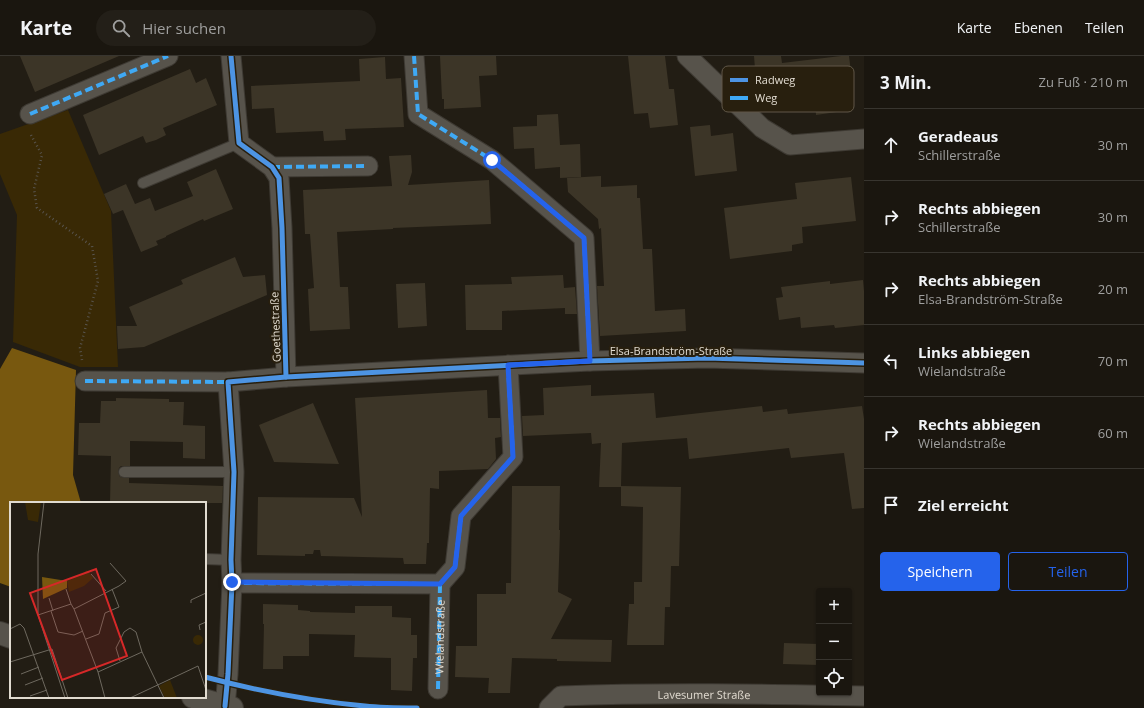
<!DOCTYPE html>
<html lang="de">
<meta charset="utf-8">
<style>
:root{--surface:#1a160f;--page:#231f18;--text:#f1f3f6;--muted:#9f9f9e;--line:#38352f;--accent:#2563eb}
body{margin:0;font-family:"Open Sans",sans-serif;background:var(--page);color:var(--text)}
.controls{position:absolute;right:12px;bottom:12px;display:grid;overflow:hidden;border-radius:4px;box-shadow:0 1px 3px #0004}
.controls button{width:36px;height:36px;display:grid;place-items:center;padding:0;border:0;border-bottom:1px solid var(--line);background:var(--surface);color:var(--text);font:20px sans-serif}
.stop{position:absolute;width:12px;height:12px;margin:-9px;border:3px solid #2563eb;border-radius:50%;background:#fff}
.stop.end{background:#2563eb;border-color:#fff;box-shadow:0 1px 4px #0008}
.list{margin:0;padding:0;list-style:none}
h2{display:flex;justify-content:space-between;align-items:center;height:52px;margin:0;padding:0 16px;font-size:17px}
h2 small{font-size:13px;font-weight:400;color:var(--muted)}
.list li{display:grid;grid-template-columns:26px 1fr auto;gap:12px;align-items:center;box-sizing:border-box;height:72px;padding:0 16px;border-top:1px solid var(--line)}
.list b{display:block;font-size:15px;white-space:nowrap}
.list p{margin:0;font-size:13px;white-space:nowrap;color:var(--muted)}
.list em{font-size:13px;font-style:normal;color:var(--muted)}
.actions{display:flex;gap:8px;padding:12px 16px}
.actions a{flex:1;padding:9px 0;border:1px solid var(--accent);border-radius:4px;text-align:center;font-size:14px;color:var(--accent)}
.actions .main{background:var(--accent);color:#fff}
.icon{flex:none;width:22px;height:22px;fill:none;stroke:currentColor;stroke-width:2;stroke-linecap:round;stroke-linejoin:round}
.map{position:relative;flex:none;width:864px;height:652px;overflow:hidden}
header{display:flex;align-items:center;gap:24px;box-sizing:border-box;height:56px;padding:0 20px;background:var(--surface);border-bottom:1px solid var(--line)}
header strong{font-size:19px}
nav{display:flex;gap:22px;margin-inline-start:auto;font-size:14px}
.search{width:280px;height:36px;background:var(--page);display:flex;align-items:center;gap:10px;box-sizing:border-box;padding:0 14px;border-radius:22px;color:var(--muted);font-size:15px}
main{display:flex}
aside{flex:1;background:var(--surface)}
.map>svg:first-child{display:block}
.green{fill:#392905}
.water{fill:#78580f}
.building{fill:#3c3527}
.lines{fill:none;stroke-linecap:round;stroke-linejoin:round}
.lane-casing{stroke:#3e3a33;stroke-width:12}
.street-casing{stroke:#3e3a33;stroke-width:21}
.secondary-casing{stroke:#3e3a33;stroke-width:24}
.path{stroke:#58544e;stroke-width:2.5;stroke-dasharray:1 3;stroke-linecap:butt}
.lane{stroke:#57534b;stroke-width:10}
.street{stroke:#57534b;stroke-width:19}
.secondary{stroke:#57534b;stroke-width:22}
.quiet{stroke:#3fa9f5;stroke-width:4;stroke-dasharray:8 4;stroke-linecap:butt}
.cycleway-casing{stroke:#281f0e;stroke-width:8}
.cycleway{stroke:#4d94e3;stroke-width:5}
.route{stroke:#2563eb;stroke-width:5}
.labels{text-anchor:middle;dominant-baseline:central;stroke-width:4;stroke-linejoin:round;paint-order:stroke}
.street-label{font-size:11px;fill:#e1dbd0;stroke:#281f0e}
.inset-road{fill:none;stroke:#6e695f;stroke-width:1}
.view{fill:#d62828;fill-opacity:0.15;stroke:#d62828;stroke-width:2}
.inset-edge{fill:none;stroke:#e1dbd0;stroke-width:2}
.key{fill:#281f0e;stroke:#605748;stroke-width:1}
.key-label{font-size:11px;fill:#e1dbd0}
</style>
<header>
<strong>Karte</strong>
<div class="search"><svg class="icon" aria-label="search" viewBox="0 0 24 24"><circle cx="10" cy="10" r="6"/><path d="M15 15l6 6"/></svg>Hier suchen</div>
<nav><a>Karte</a><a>Ebenen</a><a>Teilen</a></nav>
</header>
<main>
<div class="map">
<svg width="864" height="652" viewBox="0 0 864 652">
<rect width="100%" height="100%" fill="#221d14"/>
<path class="green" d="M 68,54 L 111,155 L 118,311 L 80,311 L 13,286 L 17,159 L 0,118 L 0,78 Z"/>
<path class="water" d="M 12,292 L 76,314 L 73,419 L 81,447 L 11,447 L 11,531 L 0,527 L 0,313 Z"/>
<g class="building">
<path d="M 20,0 L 119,0 L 35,36 Z"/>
<path d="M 440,0 L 496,0 L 497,19 L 479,20 L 481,51 L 444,53 L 444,43 L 442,43 Z"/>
<path d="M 628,0 L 665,0 L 669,33 L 674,33 L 678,69 L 650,72 L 648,57 L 634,58 Z"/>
<path d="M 754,0 L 781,0 L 782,7 L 841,0 L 849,0 L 852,24 L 840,25 L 844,55 L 816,59 L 815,47 L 787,50 L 785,33 L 760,36 L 755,13 Z"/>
<path d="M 385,1 L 386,23 L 401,22 L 404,71 L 345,73 L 346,84 L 324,85 L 323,75 L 276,77 L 274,52 L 252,53 L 251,30 L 360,25 L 359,3 Z"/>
<path d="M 190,13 L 196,27 L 206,22 L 217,49 L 163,72 L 166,79 L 156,84 L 146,87 L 143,80 L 99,99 L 83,59 Z"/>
<path d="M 558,58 L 560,89 L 580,88 L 581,121 L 560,122 L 560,111 L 535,113 L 534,92 L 514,93 L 513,71 L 537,70 L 537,59 Z"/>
<path d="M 710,69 L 711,80 L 733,77 L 737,115 L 695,120 L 690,71 Z"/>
<path d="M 411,99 L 412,116 L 408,129 L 489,124 L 491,168 L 393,172 L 393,173 L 337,176 L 340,231 L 348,231 L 350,273 L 310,275 L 308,233 L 314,232 L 310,178 L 305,178 L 303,134 L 392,130 L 389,100 Z"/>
<path d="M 216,113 L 233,153 L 204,165 L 203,163 L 181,173 L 166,180 L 166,181 L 156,185 L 158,189 L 141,196 L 123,154 L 113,158 L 104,138 L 126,128 L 135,148 L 150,142 L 155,155 L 193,140 L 187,126 Z"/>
<path d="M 601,120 L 601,131 L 637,129 L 637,142 L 640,142 L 643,193 L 652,193 L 655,255 L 685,253 L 686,275 L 600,280 L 597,230 L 604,230 L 601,172 L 599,173 L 598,163 L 568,136 L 567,122 Z"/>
<path d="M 851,121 L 856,165 L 802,171 L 803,187 L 792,189 L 792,195 L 730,203 L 724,152 L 797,143 L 795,127 Z"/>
<path d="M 235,201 L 243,221 L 265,219 L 267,239 L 144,291 L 118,293 L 117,270 L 137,270 L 129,251 L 183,228 L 181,224 Z"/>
<path d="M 563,219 L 564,232 L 575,231 L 577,258 L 565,258 L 565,252 L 502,255 L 502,274 L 466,274 L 465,229 L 512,228 L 511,221 Z"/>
<path d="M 863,224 L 864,235 L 864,269 L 835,272 L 834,269 L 801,272 L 800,261 L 779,264 L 776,242 L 783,241 L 781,231 L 830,225 L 830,228 Z"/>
<path d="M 425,227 L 427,270 L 398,272 L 396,228 Z"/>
<path d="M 591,329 L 591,340 L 654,337 L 656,362 L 762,350 L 763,356 L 787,353 L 788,358 L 862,350 L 864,363 L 864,452 L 852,453 L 844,397 L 791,402 L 789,392 L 689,403 L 687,382 L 622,387 L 621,430 L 681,431 L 679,510 L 671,510 L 670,551 L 665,551 L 664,589 L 627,589 L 629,548 L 634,548 L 634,526 L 642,526 L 643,451 L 621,450 L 621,431 L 599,431 L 601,387 L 592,388 L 591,377 L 523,380 L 522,360 L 544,359 L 543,332 Z"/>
<path d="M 487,334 L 488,362 L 500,362 L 501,381 L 495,382 L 496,403 L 488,413 L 439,415 L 439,433 L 430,432 L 429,487 L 427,487 L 426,508 L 404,508 L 403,502 L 321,500 L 320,494 L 314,494 L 313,498 L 305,498 L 305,500 L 257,499 L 258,441 L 354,442 L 362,461 L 355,342 Z"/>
<path d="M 116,342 L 169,343 L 169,346 L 184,346 L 183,369 L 205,370 L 205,403 L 183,402 L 183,386 L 130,385 L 130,410 L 121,410 L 119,412 L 118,416 L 120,421 L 129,422 L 129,427 L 223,430 L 222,447 L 110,447 L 111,400 L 78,399 L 79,367 L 100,367 L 101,345 L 116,345 Z"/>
<path d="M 313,347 L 339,408 L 274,406 L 259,369 Z"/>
<path d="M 512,430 L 560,430 L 559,474 L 560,474 L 558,536 L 572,543 L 551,583 L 612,584 L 611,606 L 557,605 L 557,603 L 512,602 L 510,637 L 488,637 L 489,622 L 455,621 L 456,590 L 477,590 L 477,538 L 506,538 L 506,527 L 511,527 Z"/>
<path d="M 263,548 L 298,549 L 298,554 L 310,555 L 310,556 L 355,557 L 355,550 L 392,550 L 392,561 L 411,562 L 411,579 L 417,579 L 417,602 L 413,602 L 412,635 L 391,634 L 391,602 L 354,601 L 355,579 L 309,578 L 309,600 L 283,600 L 283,613 L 263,613 L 264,568 L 263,568 Z"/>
<path d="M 784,587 L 819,588 L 819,609 L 783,608 Z"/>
</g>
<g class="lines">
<g class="lane-casing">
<g id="lane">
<path d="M 143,127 L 239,87"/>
<path d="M 124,416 L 234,416"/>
<path d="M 205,503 L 231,504"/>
</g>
</g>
<g class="street-casing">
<g id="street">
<path d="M 414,0 L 418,58 L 492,104 L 584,182 L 590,305"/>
<path d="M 687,0 L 762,72 L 790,89 L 864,83"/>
<path d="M 30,58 L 168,0"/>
<path d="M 272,111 L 368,110"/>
<path d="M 286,321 L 590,305 L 707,302 L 864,307"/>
<path d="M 85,325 L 228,326"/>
<path d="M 232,527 L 440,528 L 455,511 L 461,460 L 513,401 L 508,309"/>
<path id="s1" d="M 438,633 L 440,528"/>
<path d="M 225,650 L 228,618 L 232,527 L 231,504 L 234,416 L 228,326 L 286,321 L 282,172 L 279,122 L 272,111 L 239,87 L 231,0"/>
<path id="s2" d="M 549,652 L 561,640 C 662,636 763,638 864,640"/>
</g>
</g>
<g class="secondary-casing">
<g id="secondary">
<path d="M 0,577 L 11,581"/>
<path d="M 193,641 L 232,652"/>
</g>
</g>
<path class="path" d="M 31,79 L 42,99 L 34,133 L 37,152 L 92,190 L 98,225 L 80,292 L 82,304"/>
<use href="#lane" class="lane"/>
<use href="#street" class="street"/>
<use href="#secondary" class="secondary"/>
<g class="quiet">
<path d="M 414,0 L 418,58 L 492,104 L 584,182 L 590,305"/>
<path d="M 30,58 L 168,0"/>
<path d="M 272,111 L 368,110"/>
<path d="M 85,325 L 228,326"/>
<path d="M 232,527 L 440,528 L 455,511 L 461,460 L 513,401 L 508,309"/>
<path d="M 438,633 L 440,528"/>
</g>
<g class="cycleway-casing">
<g id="cycleway">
<path d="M 286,321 L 590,305 L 707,302 L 864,307"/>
<path d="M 205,621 C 258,635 311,645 365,650 C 382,652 400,652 417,652"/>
<path d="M 225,650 L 228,618 L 232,527 L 231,504 L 234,416 L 228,326 L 286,321 L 282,172 L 279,122 L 272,111 L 239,87 L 231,0"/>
</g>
</g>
<use href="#cycleway" class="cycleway"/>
</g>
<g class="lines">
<path class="route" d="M 232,526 L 440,528 L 455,511 L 461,460 L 513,401 L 508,309 L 590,305 L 584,182 L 492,104"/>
</g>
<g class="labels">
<g class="street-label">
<text transform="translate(275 271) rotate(-92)">Goethestraße</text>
<text x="671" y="294">Elsa-Brandström-Straße</text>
<text stroke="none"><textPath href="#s1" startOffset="52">Wielandstraße</textPath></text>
<text stroke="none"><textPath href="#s2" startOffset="160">Lavesumer Straße</textPath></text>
</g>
</g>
<g transform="translate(10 446)">
<rect width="196" height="196" fill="#221d14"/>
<path d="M 15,0 L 31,0 L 28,20 L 18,18 ZM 77,68 L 83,76 L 74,84 L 59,90 L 57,79 L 70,74 ZM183 138a5 5 0 1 1 10 0a5 5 0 1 1-10 0ZM 160,178 L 167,196 L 155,196 L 149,184 Z" fill="#392905"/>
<path d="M 32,75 L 57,79 L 57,86 L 33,97 Z" fill="#78580f"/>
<path class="inset-road" d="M 34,0 L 28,52 L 28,113 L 55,196M 81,72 L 96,89M 56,87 L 61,102M 39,96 L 43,109M 181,101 L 181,98 L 196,91M 64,107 L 88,170M 41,109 L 48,130 L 64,133 L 73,129M 28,113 L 61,102 L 64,107 L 109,84 L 116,79 L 100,61M 0,127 L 10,122 L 14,126 L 39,196M 190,128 L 189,123 L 196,120M 76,137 L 89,132 L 95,111 L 109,105 L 102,87M 110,159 L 106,146 L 114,130 L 120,126 L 126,130 L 132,150M 0,160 L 42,147 L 58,196M 11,172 L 29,165M 15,183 L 33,176M 20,194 L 37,188M 95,196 L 88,170 L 132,150 L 154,196M 120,196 L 188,164 L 196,188"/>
<path class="view" d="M 86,67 L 117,154 L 52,178 L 20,91 Z"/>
<rect width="196" height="196" class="inset-edge"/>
</g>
<rect x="722" y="10" width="132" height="46" rx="6" class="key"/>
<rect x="730" y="22" width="18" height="4" fill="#4d94e3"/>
<rect x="730" y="40" width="18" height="4" fill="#3fa9f5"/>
<g class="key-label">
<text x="755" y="28">Radweg</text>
<text x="755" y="46">Weg</text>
</g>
</svg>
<div class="controls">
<button>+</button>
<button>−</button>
<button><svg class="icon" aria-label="locate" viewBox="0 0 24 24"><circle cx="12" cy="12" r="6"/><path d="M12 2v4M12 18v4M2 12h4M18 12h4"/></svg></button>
</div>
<div class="stop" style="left:492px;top:104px"></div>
<div class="stop end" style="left:232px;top:526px"></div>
</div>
<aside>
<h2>3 Min.<small>Zu Fuß · 210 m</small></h2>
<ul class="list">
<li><svg class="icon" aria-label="ahead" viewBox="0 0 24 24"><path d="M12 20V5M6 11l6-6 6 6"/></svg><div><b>Geradeaus</b><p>Schillerstraße</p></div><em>30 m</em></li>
<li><svg class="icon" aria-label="right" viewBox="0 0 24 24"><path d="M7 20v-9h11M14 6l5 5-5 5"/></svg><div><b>Rechts abbiegen</b><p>Schillerstraße</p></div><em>30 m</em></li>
<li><svg class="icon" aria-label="right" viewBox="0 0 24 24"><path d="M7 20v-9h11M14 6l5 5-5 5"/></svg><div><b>Rechts abbiegen</b><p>Elsa-Brandström-Straße</p></div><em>20 m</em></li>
<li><svg class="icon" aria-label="left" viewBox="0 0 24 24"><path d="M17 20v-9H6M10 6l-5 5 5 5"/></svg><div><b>Links abbiegen</b><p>Wielandstraße</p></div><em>70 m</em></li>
<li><svg class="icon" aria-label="right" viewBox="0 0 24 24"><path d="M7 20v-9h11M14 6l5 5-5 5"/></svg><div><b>Rechts abbiegen</b><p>Wielandstraße</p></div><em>60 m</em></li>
<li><svg class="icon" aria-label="arrive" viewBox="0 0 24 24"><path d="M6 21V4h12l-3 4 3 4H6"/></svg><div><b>Ziel erreicht</b></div></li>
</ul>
<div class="actions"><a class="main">Speichern</a><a>Teilen</a></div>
</aside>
</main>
